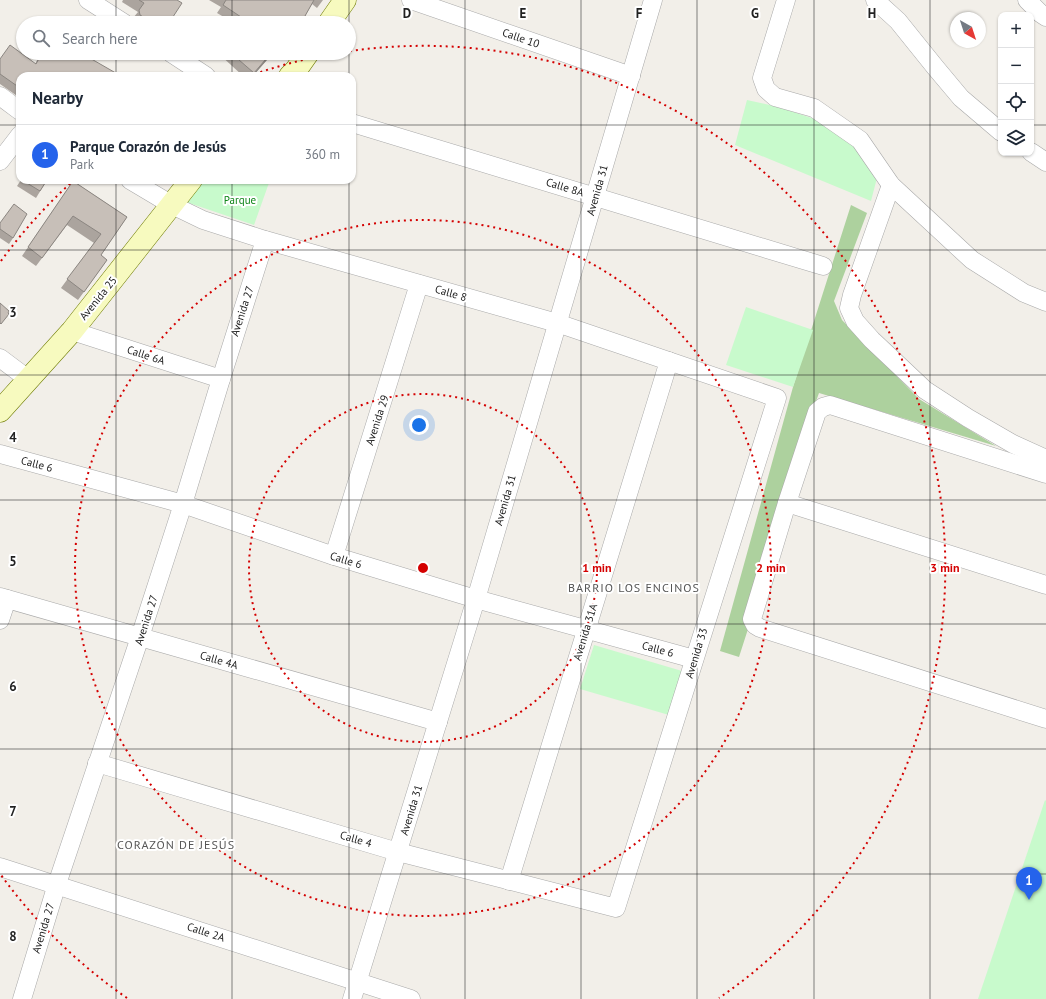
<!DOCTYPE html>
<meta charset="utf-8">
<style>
:root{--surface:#fff;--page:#f2f2f3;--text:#1f2937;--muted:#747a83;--line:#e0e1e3;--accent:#2563eb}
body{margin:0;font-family:"PT Sans",sans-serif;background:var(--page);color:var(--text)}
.controls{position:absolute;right:12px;top:12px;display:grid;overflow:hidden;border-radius:8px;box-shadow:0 1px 3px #0004}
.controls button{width:36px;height:36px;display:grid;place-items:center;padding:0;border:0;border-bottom:1px solid var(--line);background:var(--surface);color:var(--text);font:20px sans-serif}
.compass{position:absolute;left:950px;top:12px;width:36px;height:36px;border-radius:50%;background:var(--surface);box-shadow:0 1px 3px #0004;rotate:141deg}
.you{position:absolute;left:419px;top:425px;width:14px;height:14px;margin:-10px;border:3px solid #fff;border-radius:50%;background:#1a73e8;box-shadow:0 0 0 6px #1a73e833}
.badge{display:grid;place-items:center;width:26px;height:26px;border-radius:50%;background:var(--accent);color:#fff;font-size:13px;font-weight:700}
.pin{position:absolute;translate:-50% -33px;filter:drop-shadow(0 1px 2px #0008)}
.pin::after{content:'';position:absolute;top:21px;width:14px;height:12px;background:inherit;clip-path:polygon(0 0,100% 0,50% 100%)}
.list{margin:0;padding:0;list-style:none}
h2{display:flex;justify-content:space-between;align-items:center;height:52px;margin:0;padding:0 16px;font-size:17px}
h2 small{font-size:13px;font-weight:400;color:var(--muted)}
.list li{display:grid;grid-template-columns:26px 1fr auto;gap:12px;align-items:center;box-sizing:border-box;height:60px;padding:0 16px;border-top:1px solid var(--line)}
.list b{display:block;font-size:15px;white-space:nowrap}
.list p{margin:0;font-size:13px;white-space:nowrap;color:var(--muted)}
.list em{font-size:13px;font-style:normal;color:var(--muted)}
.icon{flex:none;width:22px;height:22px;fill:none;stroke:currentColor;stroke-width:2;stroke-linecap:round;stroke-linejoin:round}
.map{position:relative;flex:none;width:1046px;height:999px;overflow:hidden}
.search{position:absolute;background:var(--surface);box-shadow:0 1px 3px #0004;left:16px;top:16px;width:340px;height:44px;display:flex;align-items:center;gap:10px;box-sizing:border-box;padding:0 14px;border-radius:22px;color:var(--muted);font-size:15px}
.panel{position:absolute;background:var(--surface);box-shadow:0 1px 3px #0004;left:16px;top:72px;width:340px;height:112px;border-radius:12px}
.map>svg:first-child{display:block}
.forest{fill:#add19e}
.park{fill:#c8facc}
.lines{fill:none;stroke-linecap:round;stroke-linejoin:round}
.street-casing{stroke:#a9a9a9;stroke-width:19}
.secondary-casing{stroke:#707d05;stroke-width:23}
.street{stroke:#fff;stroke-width:18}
.secondary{stroke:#f7fabf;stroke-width:22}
.wall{fill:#aba49e}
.shaded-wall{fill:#8b8681}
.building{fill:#c7bfb8;stroke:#8b8681}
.grid{fill:none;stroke:#222;stroke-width:1;stroke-opacity:0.55}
.ring{fill:none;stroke:#d40000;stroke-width:2;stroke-dasharray:2 4}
.labels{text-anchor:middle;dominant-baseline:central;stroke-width:4;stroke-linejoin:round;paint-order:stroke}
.street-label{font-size:11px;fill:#222;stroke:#fff}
.park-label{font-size:11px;fill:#0c8416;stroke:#fff}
.neighbourhood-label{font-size:12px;letter-spacing:1px;fill:#555;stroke:#fff}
.grid-label{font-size:13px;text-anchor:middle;font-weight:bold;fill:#222;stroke:#fff;stroke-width:4;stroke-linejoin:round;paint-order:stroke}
.centre{fill:#d40000;stroke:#fff;stroke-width:2}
.ring-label{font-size:12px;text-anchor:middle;font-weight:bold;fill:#d40000;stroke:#fff;stroke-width:4;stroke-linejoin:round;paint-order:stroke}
</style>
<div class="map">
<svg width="1046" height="999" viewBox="0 0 1046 999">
<rect width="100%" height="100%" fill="#f2efe9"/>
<path class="forest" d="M 851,205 L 867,213 L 834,301 L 842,320 L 919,399 L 996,446 L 819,393 L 776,512 L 748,629 L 739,657 L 720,651 L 793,387 Z"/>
<g class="park">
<path d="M 747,100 L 779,107 L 835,126 L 878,174 L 871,201 L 735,145 Z"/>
<path d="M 199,180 L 270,180 L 254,225 L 183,201 Z"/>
<path d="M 746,307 L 813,330 L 793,387 L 726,365 Z"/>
<path d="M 594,645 L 682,671 L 669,715 L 580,689 Z"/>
<path d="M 1045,800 L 1046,801 L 1046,999 L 978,999 Z"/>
</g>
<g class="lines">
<g class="street-casing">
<g id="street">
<path d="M 88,0 L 124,23"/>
<path d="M 411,0 L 631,76"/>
<path d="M 786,0 L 762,78 L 766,89 L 775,97 L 814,108 L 860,140 L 891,185 L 972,260 L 1024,293 L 1046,302"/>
<path d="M 875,0 L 898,21 L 935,67 L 961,98 L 1001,132"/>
<path d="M 1027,0 L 1040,13 L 1046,17"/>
<path d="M 171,53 L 206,76"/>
<path d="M 0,96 L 20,111"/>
<path d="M 352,123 L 823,266"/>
<path d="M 1031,152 L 1046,162"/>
<path d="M 0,161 L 20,135"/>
<path d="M 891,185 L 852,295 L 849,308 L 855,321 L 872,340 L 925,390 L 968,418 L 1013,444 L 1046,459"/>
<path d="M 72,331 L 221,379"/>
<path d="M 0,358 L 28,379"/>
<path d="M 0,454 L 183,504 L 334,556 L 476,599 L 694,659"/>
<path d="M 1046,474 L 830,405 L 823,407 L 817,412 L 787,503 L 752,619 L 755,625 L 760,628 L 1046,719"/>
<path d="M 787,503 L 1046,585"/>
<path d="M 334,556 L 419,284"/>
<path d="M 0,597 L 438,722"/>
<path d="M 0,620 L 7,599"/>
<path d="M 97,763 L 398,852 L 616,908 L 777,398 L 557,323 L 265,240 L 203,220 L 172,205 L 130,180"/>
<path d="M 0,867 L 411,999"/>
<path d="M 509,881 L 669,361"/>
<path d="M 22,999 L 57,884 L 140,637 L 183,504 L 221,379 L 265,240"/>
<path d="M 352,999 L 476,599 L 653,0"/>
</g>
</g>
<g class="secondary-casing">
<g id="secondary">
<path d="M 329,23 L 345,0"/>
<path d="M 290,76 L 296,70 L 308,53"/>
<path d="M 0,411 L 72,331 L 191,180"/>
</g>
</g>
<use href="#street" class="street"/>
<use href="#secondary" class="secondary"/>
</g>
<g class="wall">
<path d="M 123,0 L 177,0 L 169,23 L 134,23 L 133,18 L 138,12 L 122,2 Z"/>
<path d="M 209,0 L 323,0 L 317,8 L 312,4 L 305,16 L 308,23 L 234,23 L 217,13 L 221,7 Z"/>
<path d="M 41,53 L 81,53 L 20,76 L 20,98 L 0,84 L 0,59 L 35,64 Z"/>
<path d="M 220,53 L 273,53 L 253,76 L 243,76 L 219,54 Z"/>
<path d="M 280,53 L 289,53 L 286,57 Z"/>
<path d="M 21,180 L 47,180 L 36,198 L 17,186 Z"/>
<path d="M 73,181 L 127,217 L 101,255 L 107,260 L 78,300 L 61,288 L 94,243 L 67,225 L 36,266 L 22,256 Z"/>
<path d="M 0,223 L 13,238 L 9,244 L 0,238 Z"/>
</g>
<path class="shaded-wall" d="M 271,53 L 273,53 L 253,76 L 252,76 Z"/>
<g class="building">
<path d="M 139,0 L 177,0 L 182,3 L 169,23 L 153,23 L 140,15 L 139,10 L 144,3 Z"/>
<path d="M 226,0 L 314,0 L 305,16 L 311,20 L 308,23 L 245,23 L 247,21 L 223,5 Z"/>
<path d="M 10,45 L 36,64 L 42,53 L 81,53 L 121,76 L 20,76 L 20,88 L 0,74 L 0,59 Z"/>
<path d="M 231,53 L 271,53 L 254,73 Z"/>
<path d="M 195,73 L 199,76 L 192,76 Z"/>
<path d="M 22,180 L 47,180 L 40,191 Z"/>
<path d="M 73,181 L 127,217 L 101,255 L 107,260 L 84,292 L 67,279 L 101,234 L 73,216 L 42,258 L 28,247 Z"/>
<path d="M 14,204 L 27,214 L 13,238 L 0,229 L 0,223 Z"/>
<path d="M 0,303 L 9,311 L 8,313 L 9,314 L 1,324 L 0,323 Z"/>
</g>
<path class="grid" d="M 116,0 L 116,23M 232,0 L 232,23M 349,0 L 349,23M 465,0 L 465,999M 581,0 L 581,999M 697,0 L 697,999M 814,0 L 814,999M 930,0 L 930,999M 116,53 L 116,76M 232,53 L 232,76M 349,53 L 349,76M 0,125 L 20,125M 352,125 L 1001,125M 1031,125 L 1046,125M 116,180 L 116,999M 232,180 L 232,999M 349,180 L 349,999M 0,250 L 1046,250M 0,375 L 1046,375M 0,500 L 1046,500M 0,624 L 1046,624M 0,749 L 1046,749M 0,874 L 1046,874"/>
<g class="ring">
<circle cx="423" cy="568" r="174"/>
<circle cx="423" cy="568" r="348"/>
<path d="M127 998A522 522 0 0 1 1 875M1 261A522 522 0 0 1 74 180M249 76A522 522 0 0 1 337 53M350 51A522 522 0 0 1 719 998"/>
</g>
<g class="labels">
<g class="street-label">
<text transform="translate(521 38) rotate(19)">Calle 10</text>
<text transform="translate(565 187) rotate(17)">Calle 8A</text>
<text transform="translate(597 190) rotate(-74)">Avenida 31</text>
<text transform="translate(451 293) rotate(16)">Calle 8</text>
<text transform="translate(98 298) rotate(-51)">Avenida 25</text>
<text transform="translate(242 311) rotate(-72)">Avenida 27</text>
<text transform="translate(146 355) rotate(18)">Calle 6A</text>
<text transform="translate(377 420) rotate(-72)">Avenida 29</text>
<text transform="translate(37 464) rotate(15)">Calle 6</text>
<text transform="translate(505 500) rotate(-74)">Avenida 31</text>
<text transform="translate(346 560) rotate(17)">Calle 6</text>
<text transform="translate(146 620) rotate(-72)">Avenida 27</text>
<text transform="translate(585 632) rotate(-73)">Avenida 31A</text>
<text transform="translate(658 649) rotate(15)">Calle 6</text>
<text transform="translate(696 653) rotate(-73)">Avenida 33</text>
<text transform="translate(219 660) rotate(16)">Calle 4A</text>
<text transform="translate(411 810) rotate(-73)">Avenida 31</text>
<text transform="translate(356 839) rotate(16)">Calle 4</text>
<text transform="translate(43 928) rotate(-73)">Avenida 27</text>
<text transform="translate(206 932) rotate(18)">Calle 2A</text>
</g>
<g class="park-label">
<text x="240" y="200">Parque</text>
</g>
<g class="neighbourhood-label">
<text x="634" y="587">BARRIO LOS ENCINOS</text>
<text x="176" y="844">CORAZÓN DE JESÚS</text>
</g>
</g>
<g class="grid-label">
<text x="407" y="18">D</text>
<text x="523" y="18">E</text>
<text x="639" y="18">F</text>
<text x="755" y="18">G</text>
<text x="872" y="18">H</text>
<text x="13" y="317">3</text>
<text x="13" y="442">4</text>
<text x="13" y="566">5</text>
<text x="13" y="691">6</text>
<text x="13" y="816">7</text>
<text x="13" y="941">8</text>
</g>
<circle cx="423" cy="568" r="6" class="centre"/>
<g class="ring-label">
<text x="597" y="572">1 min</text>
<text x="771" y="572">2 min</text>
<text x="945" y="572">3 min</text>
</g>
</svg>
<div class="controls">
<button>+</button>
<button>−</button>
<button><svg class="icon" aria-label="locate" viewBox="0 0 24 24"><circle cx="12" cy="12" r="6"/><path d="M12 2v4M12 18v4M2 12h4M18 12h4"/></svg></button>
<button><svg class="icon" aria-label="layers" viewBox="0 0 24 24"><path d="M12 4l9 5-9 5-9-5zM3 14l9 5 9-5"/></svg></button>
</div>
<svg class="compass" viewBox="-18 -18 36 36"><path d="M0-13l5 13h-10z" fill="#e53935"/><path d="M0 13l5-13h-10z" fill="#747a83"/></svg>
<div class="you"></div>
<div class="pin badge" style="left:1029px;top:900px">1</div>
<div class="search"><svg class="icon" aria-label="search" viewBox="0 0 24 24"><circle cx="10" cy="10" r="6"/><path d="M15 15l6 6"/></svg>Search here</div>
<section class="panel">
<h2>Nearby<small></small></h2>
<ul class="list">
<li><span class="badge">1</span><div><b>Parque Corazón de Jesús</b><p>Park</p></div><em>360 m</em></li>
</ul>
</section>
</div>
